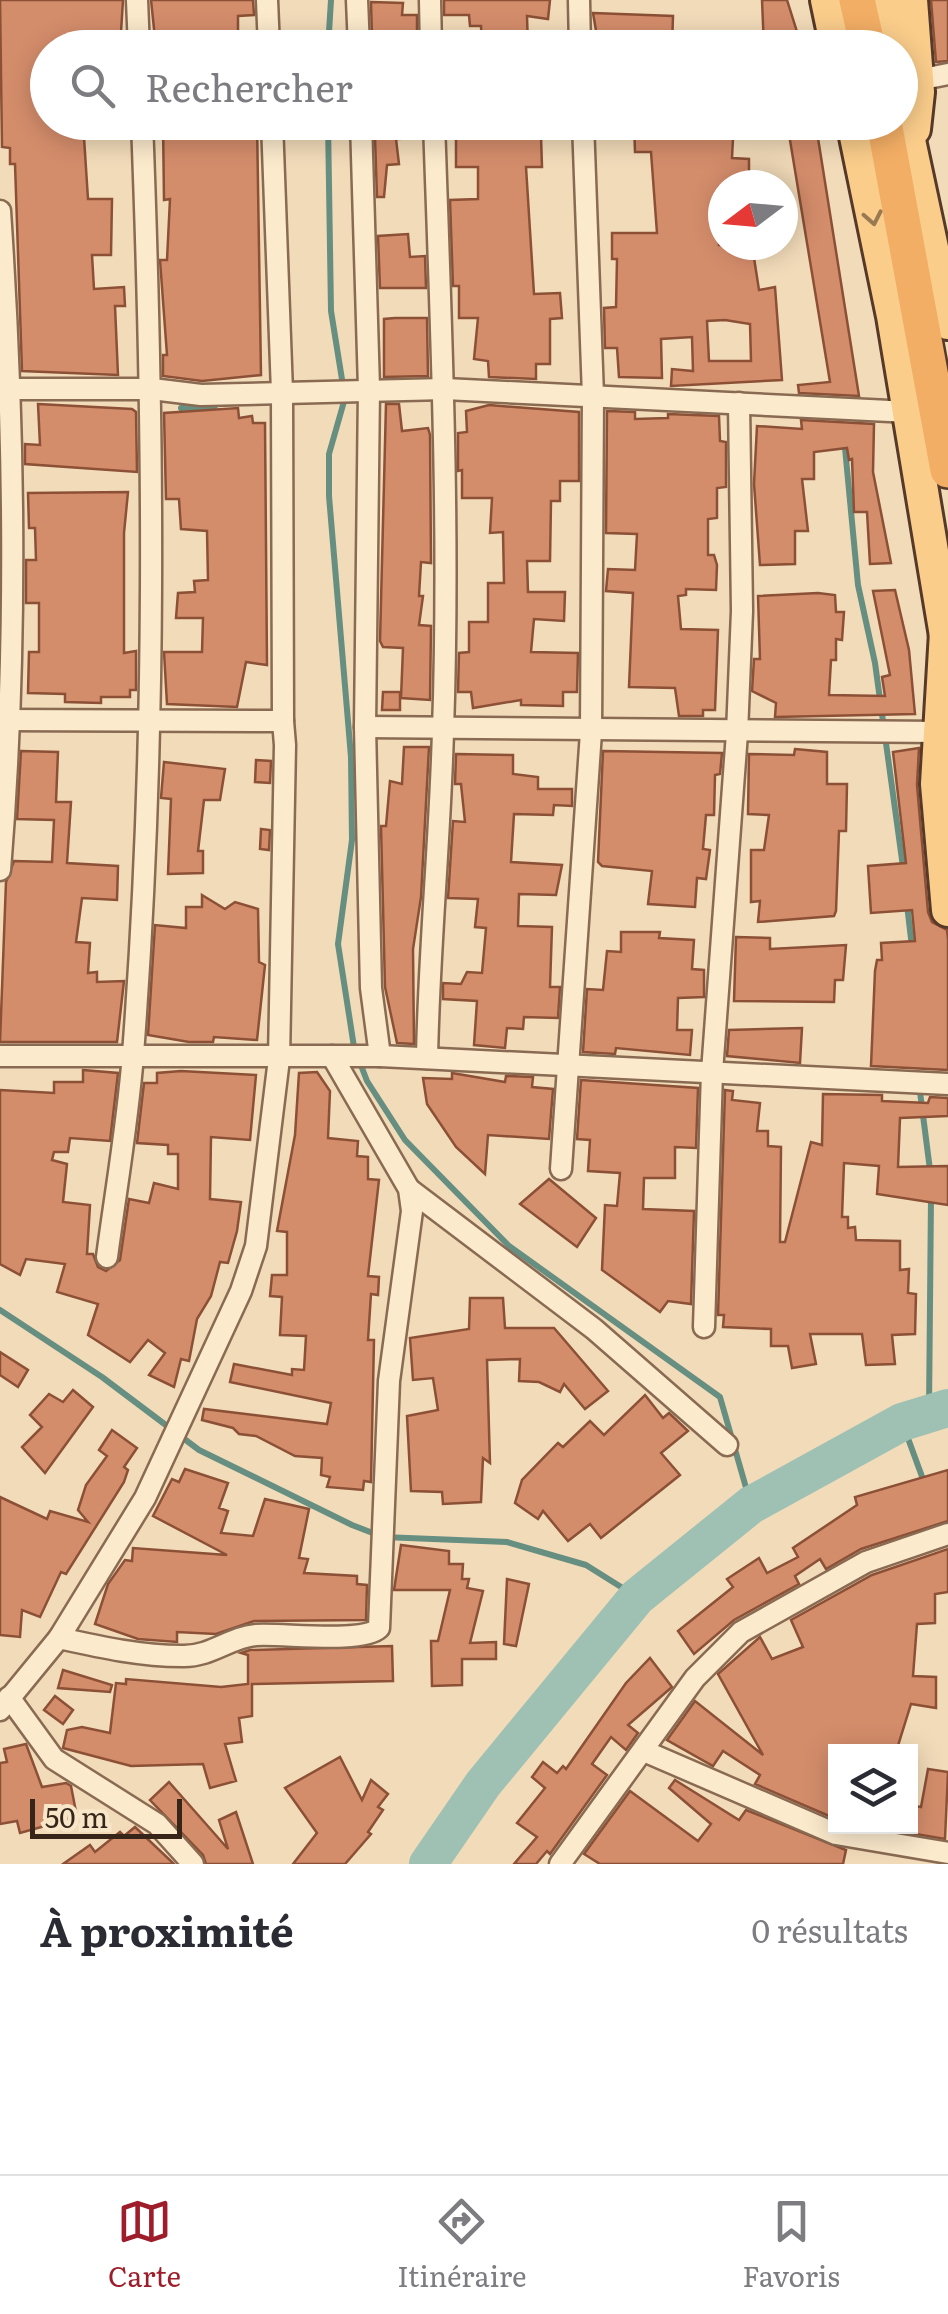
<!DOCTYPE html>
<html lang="fr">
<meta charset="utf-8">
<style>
:root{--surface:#fff;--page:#f7f7f7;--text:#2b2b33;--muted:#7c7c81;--line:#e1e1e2;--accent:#9e1d2a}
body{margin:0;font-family:Literata,serif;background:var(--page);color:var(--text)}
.controls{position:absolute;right:30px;bottom:30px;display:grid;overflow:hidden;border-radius:0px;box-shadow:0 5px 25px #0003}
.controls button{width:90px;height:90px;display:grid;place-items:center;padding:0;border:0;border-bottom:2px solid var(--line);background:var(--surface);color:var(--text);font:50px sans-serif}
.compass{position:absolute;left:708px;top:170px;width:90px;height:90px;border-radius:50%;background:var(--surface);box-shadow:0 5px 25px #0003;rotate:254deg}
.scale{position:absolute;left:30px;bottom:25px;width:152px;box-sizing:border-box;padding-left:10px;border:5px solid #372519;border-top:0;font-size:28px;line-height:35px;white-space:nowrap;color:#372519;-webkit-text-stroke:8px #f8e6c9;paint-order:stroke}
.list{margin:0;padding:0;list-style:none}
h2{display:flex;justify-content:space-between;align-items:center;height:130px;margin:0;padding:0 40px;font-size:42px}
h2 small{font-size:32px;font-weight:400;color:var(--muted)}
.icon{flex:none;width:55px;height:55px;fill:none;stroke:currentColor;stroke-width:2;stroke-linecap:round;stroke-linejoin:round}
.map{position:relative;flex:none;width:948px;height:1864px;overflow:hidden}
.search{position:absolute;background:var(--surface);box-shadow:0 5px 25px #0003;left:30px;right:30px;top:30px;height:110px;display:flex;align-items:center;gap:25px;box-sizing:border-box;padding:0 35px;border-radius:55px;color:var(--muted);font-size:38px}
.sheet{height:310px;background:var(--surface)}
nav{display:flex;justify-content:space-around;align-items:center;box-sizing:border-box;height:140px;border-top:2px solid var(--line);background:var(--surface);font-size:28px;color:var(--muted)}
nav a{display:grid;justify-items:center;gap:5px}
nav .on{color:var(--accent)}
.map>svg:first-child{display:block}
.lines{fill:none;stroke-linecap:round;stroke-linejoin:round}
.stream{stroke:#668f81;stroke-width:6}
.river{stroke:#9ec1b4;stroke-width:38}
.building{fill:#d48d6b;stroke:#8b5036;stroke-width:2.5;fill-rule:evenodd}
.minor-casing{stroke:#896a52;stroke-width:25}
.primary-casing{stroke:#563928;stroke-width:38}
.trunk-casing{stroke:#563928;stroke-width:40}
.minor{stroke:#fceacc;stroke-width:20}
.primary{stroke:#facd8b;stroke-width:32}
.trunk{stroke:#f3ae65;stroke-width:35}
.oneway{stroke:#987952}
</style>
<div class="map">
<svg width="948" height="1864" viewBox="0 0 948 1864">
<rect width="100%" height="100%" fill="#f2dbb9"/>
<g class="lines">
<g class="stream">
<path d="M 328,48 L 331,0"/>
<path d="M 328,122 L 331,311 L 345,398 L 329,454 L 329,496 L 351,757 L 352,840 L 338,944 L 354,1047 L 367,1081 L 405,1140 L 509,1246 L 720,1397 L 751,1505"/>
<path d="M 181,408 L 215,406"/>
<path d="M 845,448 L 858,585 L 875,663 L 903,867"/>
<path d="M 907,905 L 912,947"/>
<path d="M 919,1084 L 930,1170"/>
<path d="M 0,1310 L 102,1377 L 199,1450 L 352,1525 L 383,1537 L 507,1542 L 586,1565 L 637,1597"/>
<path d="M 929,1410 L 931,1198"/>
<path d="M 902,1422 L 924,1482"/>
</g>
<path class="river" d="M 428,1864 L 483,1784 L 637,1597 L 751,1505 L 902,1422 L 948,1408"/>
</g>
<g class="building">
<path d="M 0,0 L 123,0 L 120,48 L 48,48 L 48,122 L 83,122 L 88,199 L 112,199 L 111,255 L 92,255 L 94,289 L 124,287 L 125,306 L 115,306 L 118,375 L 22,371 L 15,164 L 10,164 L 10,148 L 2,147 Z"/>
<path d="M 151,0 L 253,0 L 254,15 L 238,16 L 238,48 L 156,48 Z"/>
<path d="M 444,0 L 550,0 L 548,19 L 527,16 L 528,48 L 482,48 L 481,26 L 470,26 L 469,15 L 444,15 Z"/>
<path d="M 762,0 L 787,0 L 798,35 L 794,35 L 796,48 L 764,48 Z"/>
<path d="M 931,0 L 948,0 L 948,61 L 936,62 Z"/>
<path d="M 371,2 L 403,3 L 402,15 L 417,15 L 417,38 L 372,38 Z"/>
<path d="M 593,13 L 673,16 L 672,48 L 599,48 Z"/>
<path d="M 163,122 L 257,122 L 261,375 L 202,381 L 163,376 L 163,355 L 167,355 L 160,260 L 167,260 L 170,199 L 164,200 Z"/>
<path d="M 382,122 L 420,122 L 421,138 L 396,139 L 399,164 L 387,165 L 384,197 L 377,197 L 375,138 L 382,137 Z"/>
<path d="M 506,122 L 525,122 L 525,130 L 538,130 L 541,136 L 542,167 L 526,167 L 534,294 L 560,293 L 562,318 L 550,319 L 550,364 L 536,364 L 536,379 L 489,377 L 488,361 L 474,359 L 478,318 L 459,318 L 459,286 L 453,286 L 450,200 L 478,199 L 478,167 L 456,167 L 456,137 L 506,135 Z"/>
<path d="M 634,122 L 676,122 L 676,136 L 733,138 L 732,158 L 749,159 L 749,185 L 719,187 L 719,245 L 752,245 L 759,290 L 775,287 L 782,380 L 671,386 L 672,369 L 693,371 L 692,337 L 661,339 L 662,378 L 619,377 L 617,348 L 605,348 L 604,308 L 616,307 L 617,259 L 612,259 L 612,233 L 657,233 L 651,152 L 635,152 ZM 725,320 L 750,324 L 751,361 L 709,361 L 707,321 Z"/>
<path d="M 787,122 L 813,122 L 818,138 L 859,396 L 799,393 L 798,385 L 830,382 Z"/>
<path d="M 408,234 L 410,257 L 425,256 L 426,288 L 380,288 L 378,236 Z"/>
<path d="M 395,318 L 427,318 L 428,376 L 384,377 L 384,319 Z"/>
<path d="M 38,404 L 132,409 L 136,412 L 137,472 L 25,464 L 25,444 L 40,445 Z"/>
<path d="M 386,404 L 399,404 L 402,431 L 428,428 L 430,435 L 431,563 L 421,562 L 419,596 L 423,596 L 419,625 L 431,626 L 430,700 L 401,698 L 403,648 L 383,647 L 380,641 Z"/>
<path d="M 489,405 L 579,412 L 579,481 L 560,481 L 560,501 L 551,501 L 550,561 L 527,561 L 528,592 L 565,592 L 564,621 L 534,619 L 531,652 L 578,653 L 577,692 L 563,692 L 563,706 L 521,705 L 521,700 L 473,708 L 471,692 L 458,692 L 459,653 L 469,652 L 469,622 L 488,622 L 488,583 L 504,583 L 503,532 L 490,533 L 492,498 L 462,498 L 462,470 L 458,471 L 458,433 L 467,432 L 466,411 Z"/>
<path d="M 238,408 L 239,418 L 252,416 L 253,423 L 265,423 L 267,665 L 246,662 L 237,707 L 167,704 L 164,652 L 202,652 L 203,618 L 176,618 L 178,593 L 195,592 L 194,581 L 208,580 L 207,531 L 181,529 L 179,499 L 166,499 L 164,413 Z"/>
<path d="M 607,411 L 635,412 L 635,419 L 668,418 L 668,414 L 719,416 L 720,441 L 726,442 L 726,487 L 717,488 L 717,518 L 708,519 L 708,555 L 714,555 L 717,565 L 716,590 L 686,589 L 686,595 L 678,596 L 681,629 L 718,630 L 715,710 L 703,710 L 703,716 L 679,716 L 675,688 L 629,687 L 633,593 L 606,591 L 608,569 L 635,570 L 637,534 L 606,533 Z"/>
<path d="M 801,420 L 874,424 L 873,472 L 891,563 L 870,564 L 867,512 L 854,512 L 852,459 L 849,460 L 847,448 L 814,452 L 814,479 L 802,479 L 808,531 L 795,531 L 795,564 L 760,565 L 754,484 L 757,426 L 802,429 Z"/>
<path d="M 128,492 L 124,533 L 124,653 L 136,651 L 136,690 L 130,690 L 130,697 L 101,697 L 101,703 L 65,702 L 65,694 L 28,693 L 29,652 L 39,652 L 39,603 L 26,603 L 26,560 L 36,560 L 35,528 L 29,528 L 28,493 Z"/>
<path d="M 895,590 L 909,650 L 915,714 L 775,717 L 776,703 L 752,691 L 754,659 L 760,659 L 758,596 L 818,593 L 835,595 L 836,612 L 844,612 L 842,640 L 836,639 L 836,660 L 831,660 L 829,695 L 885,696 L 882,677 L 890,675 L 873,591 Z"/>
<path d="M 383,692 L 400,692 L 400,710 L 382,710 Z"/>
<path d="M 404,747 L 429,747 L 421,897 L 413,949 L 414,1044 L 397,1043 L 385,987 L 381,826 L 386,826 L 390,781 L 402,784 Z"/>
<path d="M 919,748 L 917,785 L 928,912 L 932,922 L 947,930 L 948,939 L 948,1070 L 871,1066 L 875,971 L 877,960 L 882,960 L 881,943 L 915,941 L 912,910 L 871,913 L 868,866 L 906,863 L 893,752 Z"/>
<path d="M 795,749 L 827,752 L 827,784 L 847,784 L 846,831 L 839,831 L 836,911 L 834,916 L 758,922 L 760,901 L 751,902 L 751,850 L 764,850 L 769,815 L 748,814 L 749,754 L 794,755 Z"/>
<path d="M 21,751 L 58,752 L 56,802 L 71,802 L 67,863 L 118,866 L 117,900 L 82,898 L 76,942 L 90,943 L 88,973 L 97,972 L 97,982 L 124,981 L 117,1042 L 0,1042 L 6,882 L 14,861 L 52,862 L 54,820 L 17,819 Z"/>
<path d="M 603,751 L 722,753 L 720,774 L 715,775 L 714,815 L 706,815 L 703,849 L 710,850 L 706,879 L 697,878 L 695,907 L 648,904 L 652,871 L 602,866 L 598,862 Z"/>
<path d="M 456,754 L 513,755 L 513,774 L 538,777 L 538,789 L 572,789 L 572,806 L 554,805 L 553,815 L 514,814 L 511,862 L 562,865 L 556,895 L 519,894 L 518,926 L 552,927 L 550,987 L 560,987 L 558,1018 L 524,1017 L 523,1029 L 507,1028 L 505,1048 L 474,1045 L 477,1001 L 443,999 L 443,983 L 461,984 L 467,972 L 482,973 L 486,928 L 475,927 L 478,899 L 448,898 L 453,821 L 465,822 L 461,784 L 455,784 Z"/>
<path d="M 256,760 L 271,761 L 270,783 L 255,782 Z"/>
<path d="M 164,762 L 225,769 L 220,800 L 204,800 L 198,851 L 203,851 L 203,873 L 168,874 L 171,799 L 161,798 Z"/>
<path d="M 261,829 L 270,830 L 269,850 L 260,849 Z"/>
<path d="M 202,895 L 225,909 L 235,902 L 258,909 L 259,962 L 265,965 L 257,1040 L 214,1037 L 213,1042 L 189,1042 L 148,1035 L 155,925 L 186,928 L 186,907 L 202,907 Z"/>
<path d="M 621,932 L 660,932 L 659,938 L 694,940 L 692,969 L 704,970 L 704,997 L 678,998 L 677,1030 L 692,1030 L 690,1055 L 616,1048 L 615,1054 L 583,1052 L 587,989 L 603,990 L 607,951 L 621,952 Z"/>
<path d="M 736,937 L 770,938 L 770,949 L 846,945 L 843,980 L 835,980 L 834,1002 L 734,1001 Z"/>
<path d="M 802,1028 L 800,1063 L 727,1056 L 729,1030 Z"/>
<path d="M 83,1070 L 118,1073 L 110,1141 L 70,1138 L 68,1152 L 54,1152 L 52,1160 L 67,1164 L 63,1202 L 90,1205 L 87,1254 L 93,1254 L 98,1267 L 106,1271 L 120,1260 L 129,1199 L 149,1203 L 154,1183 L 178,1189 L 178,1154 L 168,1154 L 168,1145 L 137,1143 L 144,1083 L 157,1083 L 157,1073 L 181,1071 L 256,1075 L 250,1140 L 211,1137 L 210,1199 L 241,1202 L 237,1231 L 228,1263 L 220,1262 L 211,1296 L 197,1319 L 189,1361 L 181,1359 L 174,1387 L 149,1375 L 165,1353 L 148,1340 L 130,1362 L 88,1335 L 98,1304 L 57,1292 L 65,1264 L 26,1259 L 20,1275 L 0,1264 L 0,1090 L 54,1093 L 54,1082 L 83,1082 Z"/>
<path d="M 317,1072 L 330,1091 L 328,1138 L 358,1141 L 357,1156 L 368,1157 L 368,1179 L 379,1180 L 368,1276 L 379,1277 L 378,1295 L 371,1294 L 368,1340 L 374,1340 L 371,1482 L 364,1481 L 363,1490 L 327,1487 L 330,1477 L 321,1475 L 322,1458 L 295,1456 L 256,1436 L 239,1434 L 233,1428 L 202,1420 L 204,1409 L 327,1424 L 331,1403 L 230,1382 L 234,1364 L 292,1375 L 292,1369 L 304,1370 L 306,1336 L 280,1335 L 282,1297 L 270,1296 L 272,1275 L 287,1275 L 287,1232 L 277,1231 L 295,1135 L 299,1073 Z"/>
<path d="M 452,1073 L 505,1082 L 506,1076 L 533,1077 L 532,1087 L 553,1089 L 549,1139 L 488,1135 L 485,1174 L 456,1147 L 427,1104 L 423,1078 L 452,1079 Z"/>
<path d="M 581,1080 L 698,1088 L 696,1148 L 675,1147 L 675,1178 L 644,1178 L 643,1209 L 694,1211 L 691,1304 L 668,1301 L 660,1312 L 602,1270 L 605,1205 L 617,1206 L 620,1173 L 588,1171 L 590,1140 L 577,1139 Z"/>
<path d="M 725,1090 L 733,1091 L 732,1100 L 760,1103 L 757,1131 L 768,1131 L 768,1146 L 781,1147 L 780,1242 L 785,1242 L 811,1142 L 822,1145 L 823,1094 L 882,1095 L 882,1101 L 928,1103 L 930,1097 L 948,1098 L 948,1116 L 900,1118 L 898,1167 L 948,1166 L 948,1205 L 877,1194 L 879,1166 L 844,1163 L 842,1217 L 848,1217 L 848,1228 L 855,1227 L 856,1240 L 900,1241 L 900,1270 L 909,1269 L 908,1293 L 916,1294 L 915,1334 L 892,1335 L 895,1364 L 866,1365 L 862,1334 L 810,1334 L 816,1364 L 792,1368 L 788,1346 L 771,1346 L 771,1329 L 723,1327 L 724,1315 L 718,1315 Z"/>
<path d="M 549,1179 L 596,1218 L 577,1247 L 520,1204 Z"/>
<path d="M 470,1298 L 503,1298 L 505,1328 L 554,1328 L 608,1391 L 585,1409 L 564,1384 L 560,1392 L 539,1382 L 519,1381 L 520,1359 L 487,1360 L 490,1463 L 483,1458 L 481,1502 L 443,1504 L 442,1492 L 411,1491 L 407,1416 L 438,1410 L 433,1378 L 413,1380 L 410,1338 L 469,1329 Z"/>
<path d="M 0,1352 L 28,1370 L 18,1387 L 0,1375 Z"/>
<path d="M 73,1390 L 93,1407 L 45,1473 L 22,1447 L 42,1427 L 30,1415 L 49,1394 L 63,1402 Z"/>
<path d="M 645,1395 L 663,1418 L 669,1413 L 688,1431 L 661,1453 L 680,1475 L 601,1538 L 590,1524 L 568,1541 L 543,1511 L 538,1519 L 515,1503 L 522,1480 L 558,1443 L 563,1447 L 590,1421 L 604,1435 Z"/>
<path d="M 112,1430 L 137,1448 L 124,1467 L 128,1470 L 124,1482 L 66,1574 L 61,1572 L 40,1617 L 22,1610 L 20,1637 L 0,1635 L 0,1497 L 47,1519 L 50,1511 L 88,1522 L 78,1510 L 86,1485 L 107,1456 L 99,1450 Z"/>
<path d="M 185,1469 L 228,1483 L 219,1508 L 228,1511 L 221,1533 L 253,1536 L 265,1499 L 309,1509 L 299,1558 L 308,1559 L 304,1573 L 357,1576 L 357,1584 L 367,1585 L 366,1620 L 254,1621 L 216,1634 L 177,1632 L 177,1642 L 138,1639 L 95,1624 L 108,1584 L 125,1560 L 132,1561 L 133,1548 L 227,1555 L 153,1516 L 172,1479 L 179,1482 Z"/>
<path d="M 948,1470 L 948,1521 L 861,1549 L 826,1569 L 820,1559 L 795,1576 L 799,1584 L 734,1620 L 694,1654 L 678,1631 L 733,1587 L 727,1579 L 759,1558 L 767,1573 L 798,1557 L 793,1548 L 857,1505 L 855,1497 Z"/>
<path d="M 401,1545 L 449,1551 L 449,1564 L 463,1564 L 462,1579 L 469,1579 L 467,1588 L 483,1591 L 470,1643 L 496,1642 L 496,1659 L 462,1659 L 462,1685 L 432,1686 L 431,1641 L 438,1641 L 450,1590 L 394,1590 Z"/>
<path d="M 948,1549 L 948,1592 L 935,1594 L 935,1623 L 917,1624 L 913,1676 L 936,1677 L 936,1708 L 911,1704 L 896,1752 L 836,1752 L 836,1819 L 755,1784 L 760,1775 L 723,1751 L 713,1766 L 667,1740 L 695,1701 L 763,1755 L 718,1674 L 760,1637 L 772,1659 L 803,1647 L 791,1620 L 872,1575 Z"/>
<path d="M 507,1579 L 529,1584 L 516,1646 L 504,1644 Z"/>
<path d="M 392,1646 L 393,1681 L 252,1684 L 252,1716 L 239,1718 L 242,1742 L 225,1744 L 236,1781 L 210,1788 L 203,1764 L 131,1766 L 63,1748 L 67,1730 L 82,1727 L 110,1733 L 116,1683 L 126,1684 L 126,1679 L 221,1687 L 248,1684 L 248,1655 L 241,1653 L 250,1650 Z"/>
<path d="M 650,1658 L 672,1687 L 628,1725 L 638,1733 L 626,1750 L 611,1737 L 592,1764 L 607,1775 L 550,1854 L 547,1851 L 536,1864 L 514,1864 L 537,1837 L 517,1823 L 545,1788 L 532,1777 L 543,1762 L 557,1773 L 563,1766 L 566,1769 L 626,1683 Z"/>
<path d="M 63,1670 L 112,1685 L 110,1692 L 58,1688 Z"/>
<path d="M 55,1696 L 73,1710 L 63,1724 L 44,1710 Z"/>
<path d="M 26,1744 L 42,1787 L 66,1783 L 71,1786 L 77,1817 L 20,1833 L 17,1821 L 0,1824 L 0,1763 L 7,1762 L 4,1749 Z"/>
<path d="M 340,1757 L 362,1800 L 371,1780 L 388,1794 L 378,1807 L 383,1810 L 368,1832 L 371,1834 L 345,1864 L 293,1864 L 317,1833 L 285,1788 Z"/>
<path d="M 928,1769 L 948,1772 L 945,1839 L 875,1827 L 910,1826 L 910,1805 L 921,1807 Z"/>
<path d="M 675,1780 L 739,1820 L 746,1810 L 846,1850 L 843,1864 L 600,1864 L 584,1854 L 630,1791 L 698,1841 L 711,1824 L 669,1788 Z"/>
<path d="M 169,1782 L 228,1849 L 219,1820 L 236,1812 L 253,1864 L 206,1864 L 203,1855 L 150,1800 Z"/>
<path d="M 135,1827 L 174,1864 L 63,1864 L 90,1845 L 95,1852 L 120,1832 L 124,1836 Z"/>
</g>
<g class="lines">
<g class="minor-casing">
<g id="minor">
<path d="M 137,0 L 139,48"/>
<path d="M 267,0 L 269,48"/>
<path d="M 357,0 L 359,48"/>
<path d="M 430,0 L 431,48"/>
<path d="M 579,0 L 580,48"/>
<path d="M 918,80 L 948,74"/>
<path d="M 272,122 L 282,392 L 283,721"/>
<path d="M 0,211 C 15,431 18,650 0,870"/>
<path d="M 0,389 L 152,389 L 201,395 L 445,389 L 910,412"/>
<path d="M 0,720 L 283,721 L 285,745 L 279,1059 L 256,1246 L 241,1291 L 145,1498 L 59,1638 L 0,1710"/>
<path d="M 365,727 L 940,732"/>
<path d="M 0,1056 L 380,1056 L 371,988 L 365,727 L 369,388 L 361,122"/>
<path d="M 380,1056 L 948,1084"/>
<path d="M 427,1058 C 429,949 440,841 443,731 C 450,528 441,326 434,122"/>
<path d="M 561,1169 L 591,732 L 593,396 L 583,122"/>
<path d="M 409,1189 L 594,1329 L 727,1445"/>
<path d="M 107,1257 C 116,1189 128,1121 133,1054 C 157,743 154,433 142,122"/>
<path d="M 704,1327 L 712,1072 L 737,733 L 742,611 L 739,403"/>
<path d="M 59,1638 C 100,1647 140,1656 182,1656 C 211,1657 230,1637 256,1635 C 283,1633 362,1644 379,1628 L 389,1381 L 412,1211 L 409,1189 L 332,1056"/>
<path d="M 9,1697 L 54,1759 L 157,1824 L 193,1864"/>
<path d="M 644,1751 L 836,1834 L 948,1853"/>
<path d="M 560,1864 L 695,1678 L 741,1632 L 866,1562 L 948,1534"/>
</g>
</g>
<g class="primary-casing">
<g id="primary">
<path d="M 827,0 L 837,48"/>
<path d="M 879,0 L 889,48"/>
<path d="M 911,0 L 918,92 L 914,129"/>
<path d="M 900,98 L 948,323"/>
<path d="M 853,122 L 893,316 L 948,648"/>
<path d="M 946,632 L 937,784 L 948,910"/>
</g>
</g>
<g class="trunk-casing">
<g id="trunk">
<path d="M 857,0 L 868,48"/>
<path d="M 884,122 L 948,470"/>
</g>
</g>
<use href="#minor" class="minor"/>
<use href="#primary" class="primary"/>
<use href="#trunk" class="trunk"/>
</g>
<defs><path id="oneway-chevron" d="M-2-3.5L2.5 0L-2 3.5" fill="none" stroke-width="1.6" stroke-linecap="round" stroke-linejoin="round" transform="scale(2.5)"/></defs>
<use class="oneway" href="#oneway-chevron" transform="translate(873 218) rotate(79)"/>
</svg>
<div class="controls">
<button><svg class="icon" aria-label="layers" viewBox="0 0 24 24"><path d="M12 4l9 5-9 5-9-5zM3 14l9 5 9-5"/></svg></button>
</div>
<svg class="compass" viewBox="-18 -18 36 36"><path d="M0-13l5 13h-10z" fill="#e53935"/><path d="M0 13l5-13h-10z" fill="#7c7c81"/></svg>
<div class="scale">50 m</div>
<div class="search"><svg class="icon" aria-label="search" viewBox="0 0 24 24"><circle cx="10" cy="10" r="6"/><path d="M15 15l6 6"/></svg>Rechercher</div>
</div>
<section class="sheet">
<h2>À proximité<small>0 résultats</small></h2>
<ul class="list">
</ul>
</section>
<nav>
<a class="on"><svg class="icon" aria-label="map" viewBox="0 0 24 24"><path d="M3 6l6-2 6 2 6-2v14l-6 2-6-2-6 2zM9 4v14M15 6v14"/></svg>Carte</a>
<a><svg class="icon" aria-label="directions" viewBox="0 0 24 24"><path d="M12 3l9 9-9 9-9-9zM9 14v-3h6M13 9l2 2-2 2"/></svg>Itinéraire</a>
<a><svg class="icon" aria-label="saved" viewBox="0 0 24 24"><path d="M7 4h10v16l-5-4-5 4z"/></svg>Favoris</a>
</nav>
